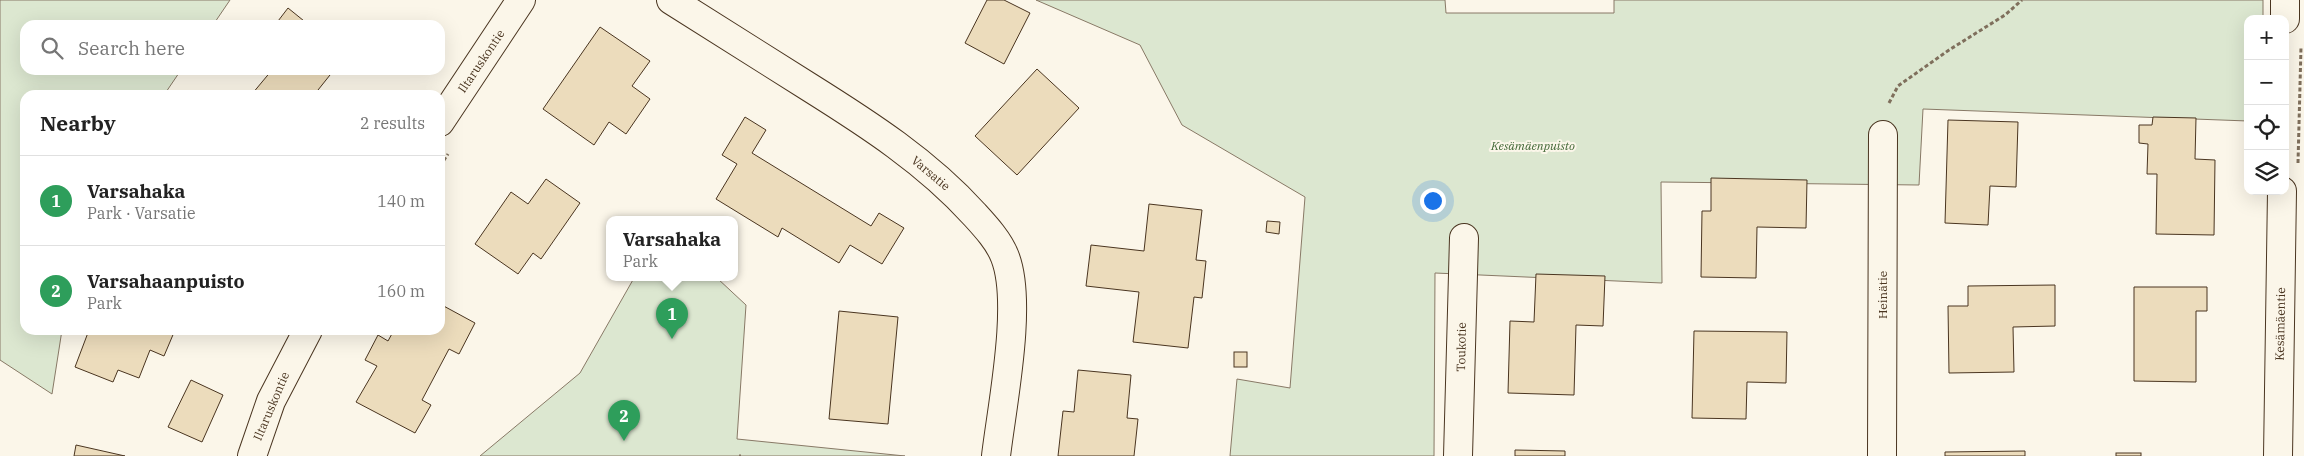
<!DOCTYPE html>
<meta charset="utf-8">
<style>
:root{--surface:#fff;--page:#f6f6f6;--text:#222;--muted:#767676;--line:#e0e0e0;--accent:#111827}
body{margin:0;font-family:"IBM Plex Serif",serif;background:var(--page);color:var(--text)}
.controls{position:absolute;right:15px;top:15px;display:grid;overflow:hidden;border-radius:10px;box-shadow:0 5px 20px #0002}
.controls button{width:45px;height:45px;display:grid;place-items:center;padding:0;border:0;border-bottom:1px solid var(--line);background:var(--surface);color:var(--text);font:25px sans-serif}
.you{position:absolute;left:1432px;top:200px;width:18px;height:18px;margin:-12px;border:4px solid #fff;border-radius:50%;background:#1a73e8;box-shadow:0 0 0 8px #1a73e833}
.badge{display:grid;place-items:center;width:32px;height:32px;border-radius:50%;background:var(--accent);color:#fff;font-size:16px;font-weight:700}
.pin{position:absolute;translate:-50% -41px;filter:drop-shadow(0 1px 2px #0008)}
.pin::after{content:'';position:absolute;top:26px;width:18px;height:15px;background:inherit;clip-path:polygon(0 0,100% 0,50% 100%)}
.popup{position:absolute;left:606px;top:216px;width:132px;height:65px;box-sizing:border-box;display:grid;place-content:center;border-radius:10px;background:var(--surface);filter:drop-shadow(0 1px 4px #0005);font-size:16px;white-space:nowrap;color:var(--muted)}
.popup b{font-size:19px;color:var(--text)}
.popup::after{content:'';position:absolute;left:50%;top:100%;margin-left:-10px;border:10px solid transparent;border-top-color:var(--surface)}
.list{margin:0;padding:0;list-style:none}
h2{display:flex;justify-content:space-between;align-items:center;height:65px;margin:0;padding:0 20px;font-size:21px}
h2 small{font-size:16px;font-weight:400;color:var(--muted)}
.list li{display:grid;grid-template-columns:32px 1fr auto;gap:15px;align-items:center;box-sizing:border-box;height:90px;padding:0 20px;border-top:1px solid var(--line)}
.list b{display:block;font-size:19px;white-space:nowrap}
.list p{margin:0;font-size:16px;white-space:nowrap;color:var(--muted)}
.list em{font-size:16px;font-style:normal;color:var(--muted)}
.icon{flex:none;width:28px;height:28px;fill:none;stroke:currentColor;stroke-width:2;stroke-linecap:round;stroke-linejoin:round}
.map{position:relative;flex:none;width:2304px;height:456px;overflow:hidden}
.search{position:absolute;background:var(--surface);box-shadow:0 5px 20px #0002;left:20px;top:20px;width:425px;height:55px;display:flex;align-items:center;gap:12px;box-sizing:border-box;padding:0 18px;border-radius:15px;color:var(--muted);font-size:19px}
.panel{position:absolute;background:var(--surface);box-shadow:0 5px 20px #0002;left:20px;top:90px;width:425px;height:245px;border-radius:15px}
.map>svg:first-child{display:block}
.green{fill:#dce7d0;stroke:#887966}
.building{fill:#ecdcbc;stroke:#4a3520}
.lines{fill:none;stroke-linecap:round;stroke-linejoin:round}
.street-casing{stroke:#4a3520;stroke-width:30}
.path{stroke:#7f6f5c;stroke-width:3;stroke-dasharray:4 2.5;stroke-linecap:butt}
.street{stroke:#fbf6e9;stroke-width:28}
.labels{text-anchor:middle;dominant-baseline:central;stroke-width:4;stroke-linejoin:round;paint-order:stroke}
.street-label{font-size:12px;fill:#4a3520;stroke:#fbf6e9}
.park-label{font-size:12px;font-style:italic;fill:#436837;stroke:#fbf6e9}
</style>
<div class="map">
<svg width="2304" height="456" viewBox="0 0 2304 456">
<rect width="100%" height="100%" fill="#fbf6e9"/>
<g class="green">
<path d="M 0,0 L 230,0 L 213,25 L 25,25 L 25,70 L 181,70 L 164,95 L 25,95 L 25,330 L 62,330 L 52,394 L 0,360 Z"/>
<path d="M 1036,0 L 1445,0 L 1446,13 L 1614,13 L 1614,0 L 2263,0 L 2263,19 L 2248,19 L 2248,121 L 1923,109 L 1919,185 L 1661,182 L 1662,283 L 1435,273 L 1434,456 L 1230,456 L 1237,379 L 1290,388 L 1305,197 L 1182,125 L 1140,45 Z"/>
<path d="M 634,278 L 717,278 L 746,305 L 737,439 L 905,456 L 480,456 L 580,373 Z"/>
</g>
<g class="building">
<path d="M 987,0 L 1004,0 L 1030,13 L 1004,64 L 965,43 Z"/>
<path d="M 288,8 L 309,25 L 275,25 Z"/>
<path d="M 600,27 L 650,61 L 632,86 L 650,99 L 626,134 L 609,122 L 594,145 L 543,109 Z"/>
<path d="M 1037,69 L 1079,108 L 1017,175 L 975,136 Z"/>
<path d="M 272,70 L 334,70 L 314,95 L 254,95 L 252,94 Z"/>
<path d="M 745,117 L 766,130 L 752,153 L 871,226 L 879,213 L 904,228 L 882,264 L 850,245 L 839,263 L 782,228 L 778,237 L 716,199 L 737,164 L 722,155 Z"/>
<path d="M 2153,117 L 2196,118 L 2195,159 L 2215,160 L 2214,235 L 2156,234 L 2157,174 L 2147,174 L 2148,144 L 2139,143 L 2139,125 L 2152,125 Z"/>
<path d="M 1948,120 L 2018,122 L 2016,187 L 1990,186 L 1988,225 L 1945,223 Z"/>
<path d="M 1711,178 L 1807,180 L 1806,228 L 1757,227 L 1756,278 L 1701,277 L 1702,211 L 1711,211 Z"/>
<path d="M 546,179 L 580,203 L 541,259 L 533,253 L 518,274 L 475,244 L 511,192 L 528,204 Z"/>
<path d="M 1149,204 L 1202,210 L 1196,260 L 1206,261 L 1202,298 L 1194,297 L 1188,348 L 1133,342 L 1139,292 L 1086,286 L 1091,245 L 1144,251 Z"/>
<path d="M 1267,221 L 1280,222 L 1279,234 L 1266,232 Z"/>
<path d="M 1536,274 L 1605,276 L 1603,326 L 1576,325 L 1574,395 L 1508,393 L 1510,321 L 1534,322 Z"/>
<path d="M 2055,285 L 2055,326 L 2013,327 L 2014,372 L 1949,373 L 1948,306 L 1968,306 L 1968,286 Z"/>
<path d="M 2134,287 L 2207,287 L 2207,311 L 2196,311 L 2196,382 L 2134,381 Z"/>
<path d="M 440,304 L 475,323 L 459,354 L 449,349 L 422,400 L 431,405 L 415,433 L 356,402 L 377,366 L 365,360 L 378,335 L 388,341 L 394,330 L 440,330 Z"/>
<path d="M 839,311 L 898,317 L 888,424 L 829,419 Z"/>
<path d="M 89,330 L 175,330 L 164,356 L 150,350 L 139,378 L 118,370 L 113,382 L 75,367 Z"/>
<path d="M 1694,331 L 1787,332 L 1786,383 L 1747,382 L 1746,419 L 1692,418 Z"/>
<rect x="1234" y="352" width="13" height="15"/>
<path d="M 1078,370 L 1131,375 L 1127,418 L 1138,419 L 1134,456 L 1058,456 L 1063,411 L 1074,412 Z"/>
<path d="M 191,380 L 223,395 L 202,442 L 168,427 Z"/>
<path d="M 76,445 L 125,456 L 74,456 Z"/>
<path d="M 1515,450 L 1565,451 L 1565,456 L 1515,456 Z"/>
<path d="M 2025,451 L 2025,456 L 1945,456 L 1945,452 Z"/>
<rect x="2116" y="453" width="25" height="3"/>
</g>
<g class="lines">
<g class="street-casing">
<g id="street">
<path d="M 671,0 C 717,29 763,58 809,87 C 868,124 927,162 974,214 C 985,226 999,241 1005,257 C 1023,303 1002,405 996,456"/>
<path d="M 2285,19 L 2285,0"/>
<path d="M 440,122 L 521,0"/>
<path d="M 252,456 L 271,401 L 308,330"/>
<path d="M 1458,456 L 1464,238"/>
<path d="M 1882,456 L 1883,135"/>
<path d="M 2278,456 L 2282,191"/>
</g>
</g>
<g class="path">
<path d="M 1889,103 L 1898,86 L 1949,50 L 2005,15 L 2022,0"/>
<path d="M 2298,163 L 2301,47"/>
<path d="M 440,166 L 448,154"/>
<path d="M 739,456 L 741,456"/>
</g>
<use href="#street" class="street"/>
</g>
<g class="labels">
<g class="street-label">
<text transform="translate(481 61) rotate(-56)">Iltaruskontie</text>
<text transform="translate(931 173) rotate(40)">Varsatie</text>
<text transform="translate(1882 295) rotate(-90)">Heinätie</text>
<text transform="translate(2280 324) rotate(-89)">Kesämäentie</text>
<text transform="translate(1461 347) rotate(-89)">Toukotie</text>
<text transform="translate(271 406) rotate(-67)">Iltaruskontie</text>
</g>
<g class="park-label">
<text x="1533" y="145">Kesämäenpuisto</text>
</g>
</g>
</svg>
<div class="controls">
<button>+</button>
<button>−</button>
<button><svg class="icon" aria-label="locate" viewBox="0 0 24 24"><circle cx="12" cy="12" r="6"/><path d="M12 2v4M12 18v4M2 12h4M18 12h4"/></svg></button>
<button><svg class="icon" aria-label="layers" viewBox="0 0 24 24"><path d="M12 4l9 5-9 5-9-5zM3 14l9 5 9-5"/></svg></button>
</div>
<div class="you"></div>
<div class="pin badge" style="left:672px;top:339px;background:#2e9e5b">1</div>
<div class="popup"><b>Varsahaka</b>Park</div>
<div class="pin badge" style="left:624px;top:441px;background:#2e9e5b">2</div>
<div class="search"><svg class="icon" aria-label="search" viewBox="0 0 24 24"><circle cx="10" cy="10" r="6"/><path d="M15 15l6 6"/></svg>Search here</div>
<section class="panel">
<h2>Nearby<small>2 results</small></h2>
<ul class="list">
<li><span class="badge" style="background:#2e9e5b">1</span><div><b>Varsahaka</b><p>Park · Varsatie</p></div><em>140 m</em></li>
<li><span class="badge" style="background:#2e9e5b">2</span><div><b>Varsahaanpuisto</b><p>Park</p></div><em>160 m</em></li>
</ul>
</section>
</div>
